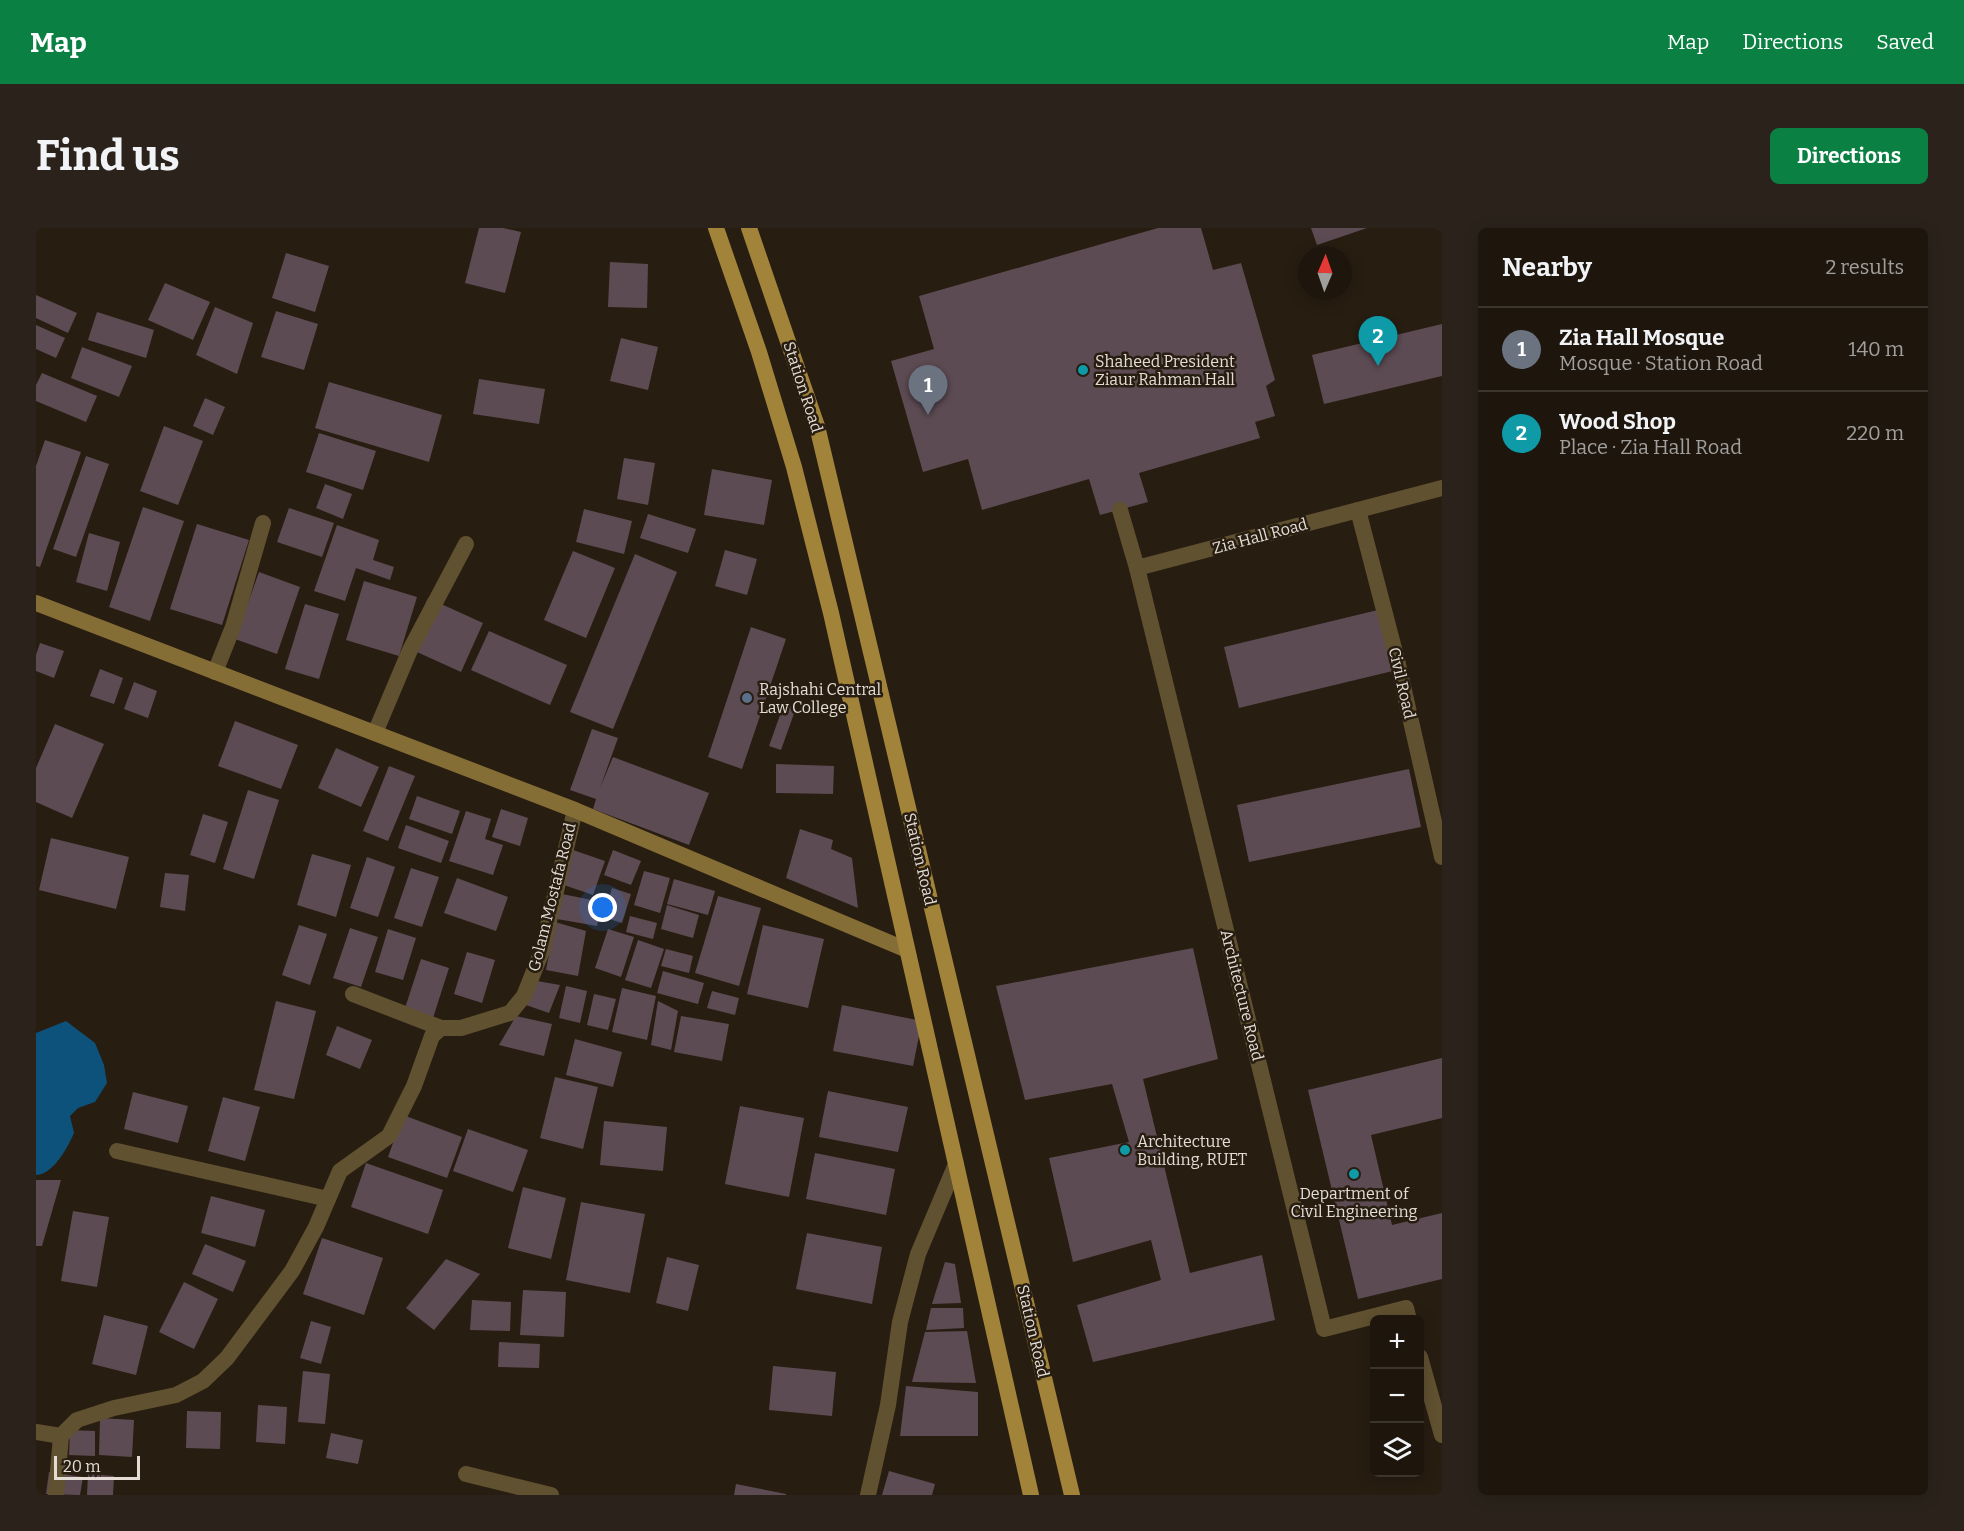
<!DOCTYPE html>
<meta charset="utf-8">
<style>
:root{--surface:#1e160d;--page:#2b231b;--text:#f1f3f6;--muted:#a19f9d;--line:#3c352e;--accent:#0b8043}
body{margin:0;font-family:Bitter,serif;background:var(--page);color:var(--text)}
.controls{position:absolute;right:18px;bottom:18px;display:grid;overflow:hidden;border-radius:9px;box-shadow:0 3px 15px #0003}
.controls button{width:54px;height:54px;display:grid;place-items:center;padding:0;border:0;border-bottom:2px solid var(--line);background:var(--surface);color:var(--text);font:30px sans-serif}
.compass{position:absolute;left:1262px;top:18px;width:54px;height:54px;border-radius:50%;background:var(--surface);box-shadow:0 3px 15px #0003;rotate:2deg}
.scale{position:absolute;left:18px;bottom:15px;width:86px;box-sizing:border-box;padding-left:6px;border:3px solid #e5ddd5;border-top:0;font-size:16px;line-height:21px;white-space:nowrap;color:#e5ddd5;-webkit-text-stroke:4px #281d11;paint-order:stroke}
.you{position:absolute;left:567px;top:680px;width:21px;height:21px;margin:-15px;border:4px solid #fff;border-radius:50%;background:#1a73e8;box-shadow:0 0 0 9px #1a73e833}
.badge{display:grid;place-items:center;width:39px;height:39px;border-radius:50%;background:var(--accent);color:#fff;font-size:20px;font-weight:700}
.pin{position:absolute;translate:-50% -50px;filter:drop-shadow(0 2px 3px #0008)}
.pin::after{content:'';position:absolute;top:32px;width:21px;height:18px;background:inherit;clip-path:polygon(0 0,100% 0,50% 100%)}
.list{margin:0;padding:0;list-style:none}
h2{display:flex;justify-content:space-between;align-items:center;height:78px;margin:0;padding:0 24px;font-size:26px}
h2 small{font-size:20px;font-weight:400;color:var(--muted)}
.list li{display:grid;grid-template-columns:39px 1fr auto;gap:18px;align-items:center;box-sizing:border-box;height:84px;padding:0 24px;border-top:2px solid var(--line)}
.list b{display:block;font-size:22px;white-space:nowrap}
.list p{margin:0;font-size:20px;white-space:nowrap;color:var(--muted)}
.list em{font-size:20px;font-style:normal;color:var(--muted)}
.icon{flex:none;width:33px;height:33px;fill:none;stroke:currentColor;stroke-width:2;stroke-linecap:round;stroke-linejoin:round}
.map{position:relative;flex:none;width:1406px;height:1267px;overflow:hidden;border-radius:9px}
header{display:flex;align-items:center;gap:36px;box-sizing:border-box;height:84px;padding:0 30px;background:var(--accent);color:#fff}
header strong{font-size:28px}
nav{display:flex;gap:33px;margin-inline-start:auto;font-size:21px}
.intro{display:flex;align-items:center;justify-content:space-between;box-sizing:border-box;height:144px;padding:0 36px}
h1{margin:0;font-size:42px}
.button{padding:15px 27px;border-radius:9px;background:var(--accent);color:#fff;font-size:21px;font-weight:700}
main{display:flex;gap:36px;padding:0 36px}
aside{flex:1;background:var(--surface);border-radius:9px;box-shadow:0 3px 15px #0003}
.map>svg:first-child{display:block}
.water{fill:#0d527b}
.building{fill:#5d4b53}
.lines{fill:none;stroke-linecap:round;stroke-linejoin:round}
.minor{stroke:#605130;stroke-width:16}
.tertiary{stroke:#605130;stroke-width:16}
.secondary{stroke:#856d36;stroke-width:16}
.primary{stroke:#a2833a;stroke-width:16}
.culture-dot{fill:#0f9aa8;stroke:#281d11;stroke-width:2}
.service-dot{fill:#5c6f8a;stroke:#281d11;stroke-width:2}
.labels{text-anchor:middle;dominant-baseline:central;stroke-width:5;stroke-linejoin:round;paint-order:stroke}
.poi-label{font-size:16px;fill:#e5ddd5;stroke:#281d11;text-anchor:start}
.street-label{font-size:16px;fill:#e5ddd5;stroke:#281d11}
</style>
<header>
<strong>Map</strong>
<nav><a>Map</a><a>Directions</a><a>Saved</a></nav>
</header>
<div class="intro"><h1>Find us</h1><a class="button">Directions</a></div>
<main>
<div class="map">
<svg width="1406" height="1267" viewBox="0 0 1406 1267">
<rect width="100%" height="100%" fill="#281d11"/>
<path class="water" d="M 30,793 L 59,815 L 68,837 L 71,855 L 59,874 L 42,880 L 34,888 L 38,905 C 32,919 17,947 0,947 L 0,805 Z"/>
<g class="building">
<path d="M 443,0 L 467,0 L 485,4 L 469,65 L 429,55 Z"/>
<path d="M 1122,0 L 1165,0 L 1177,42 L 1205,35 L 1239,152 L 1230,158 L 1239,188 L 1219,194 L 1224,210 L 1103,245 L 1112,274 L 1064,287 L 1053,251 L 946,282 L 932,231 L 887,244 L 855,133 L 898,121 L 883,68 Z"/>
<path d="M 1275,0 L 1331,0 L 1281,17 Z"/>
<path d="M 250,25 L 293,38 L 279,84 L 236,70 Z"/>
<path d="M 574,34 L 612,36 L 611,80 L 572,79 Z"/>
<path d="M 129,55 L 174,74 L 157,112 L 112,92 Z"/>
<path d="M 0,67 L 41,85 L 32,105 L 0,90 Z"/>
<path d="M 179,79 L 217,95 L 201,146 L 160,127 Z"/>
<path d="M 240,83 L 282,96 L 268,142 L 225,129 Z"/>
<path d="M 61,84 L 118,102 L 110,130 L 52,112 Z"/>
<path d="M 1406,96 L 1406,148 L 1288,176 L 1276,127 Z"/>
<path d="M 0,97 L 29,110 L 20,130 L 0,121 Z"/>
<path d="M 585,110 L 622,119 L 612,162 L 574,153 Z"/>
<path d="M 46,119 L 96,138 L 83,169 L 35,150 Z"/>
<path d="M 6,145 L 61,168 L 50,194 L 0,173 L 0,157 Z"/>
<path d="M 443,151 L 509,161 L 503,196 L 437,186 Z"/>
<path d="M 293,154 L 406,187 L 393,234 L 279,200 Z"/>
<path d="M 169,170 L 189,179 L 177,207 L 157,198 Z"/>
<path d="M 128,198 L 167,213 L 142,277 L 104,263 Z"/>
<path d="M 283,205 L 340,223 L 327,262 L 270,244 Z"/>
<path d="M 9,212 L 45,224 L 4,339 L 0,338 L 0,238 Z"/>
<path d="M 50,228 L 73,236 L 40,329 L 17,321 Z"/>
<path d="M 588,230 L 619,235 L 612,277 L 581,271 Z"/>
<path d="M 676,241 L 736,252 L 728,297 L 668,287 Z"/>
<path d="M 289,256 L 316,266 L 307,291 L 280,280 Z"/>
<path d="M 107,279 L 148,293 L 114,393 L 73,379 Z"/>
<path d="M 253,280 L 298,295 L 286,329 L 241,314 Z"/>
<path d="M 548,281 L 596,293 L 588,326 L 540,314 Z"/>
<path d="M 612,286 L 660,301 L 652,325 L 604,310 Z"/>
<path d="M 161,296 L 213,312 L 186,397 L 134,381 Z"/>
<path d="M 301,297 L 343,312 L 337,332 L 358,339 L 354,352 L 320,340 L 309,373 L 278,363 Z"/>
<path d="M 53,305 L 84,314 L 71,363 L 40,354 Z"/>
<path d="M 689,322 L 721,331 L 711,367 L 679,358 Z"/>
<path d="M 537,323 L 579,340 L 550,410 L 508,392 Z"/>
<path d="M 599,326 L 641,344 L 577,501 L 534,484 Z"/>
<path d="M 223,344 L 264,359 L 241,426 L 199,411 Z"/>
<path d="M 328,353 L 381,369 L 363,428 L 310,412 Z"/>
<path d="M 392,370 L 447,395 L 425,444 L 370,419 Z"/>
<path d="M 269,376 L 303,386 L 283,451 L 249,441 Z"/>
<path d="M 1346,381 L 1361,442 L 1203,480 L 1188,419 Z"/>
<path d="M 715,399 L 750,411 L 706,541 L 672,529 Z"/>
<path d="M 453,403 L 531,437 L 514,477 L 435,442 Z"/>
<path d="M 4,415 L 28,423 L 18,450 L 0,443 L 0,427 Z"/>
<path d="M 64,441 L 87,450 L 78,476 L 54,468 Z"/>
<path d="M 98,454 L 121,463 L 112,490 L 88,481 Z"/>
<path d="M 749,473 L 761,477 L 745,522 L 733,518 Z"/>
<path d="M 199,493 L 262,517 L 245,561 L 182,538 Z"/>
<path d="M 19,496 L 68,516 L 36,590 L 0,574 L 0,540 Z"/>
<path d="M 556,501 L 582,510 L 564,560 L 577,529 L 673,565 L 653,617 L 557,581 L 560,571 L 534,562 Z"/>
<path d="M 300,520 L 343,539 L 325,579 L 282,560 Z"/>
<path d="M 740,536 L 798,538 L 797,566 L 740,565 Z"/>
<path d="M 353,538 L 379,548 L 352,613 L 327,603 Z"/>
<path d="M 1373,541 L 1385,599 L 1213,634 L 1201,577 Z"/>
<path d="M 212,562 L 243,572 L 218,651 L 187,641 Z"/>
<path d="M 381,568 L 424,583 L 416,606 L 373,591 Z"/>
<path d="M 465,581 L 492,590 L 484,618 L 456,609 Z"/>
<path d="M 430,583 L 455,591 L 449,611 L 467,617 L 457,647 L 413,633 Z"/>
<path d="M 167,586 L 192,594 L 179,635 L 154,627 Z"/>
<path d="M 370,597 L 413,613 L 405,635 L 362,620 Z"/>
<path d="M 764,601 L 797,612 L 795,621 L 816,630 L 822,680 L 750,650 Z"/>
<path d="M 15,610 L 93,629 L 80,681 L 3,662 Z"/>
<path d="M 537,622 L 569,633 L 557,667 L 525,656 Z"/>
<path d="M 577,622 L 605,633 L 595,657 L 568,647 Z"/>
<path d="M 276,626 L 315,637 L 300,689 L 261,677 Z"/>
<path d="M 331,629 L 359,639 L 342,689 L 314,680 Z"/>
<path d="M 375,640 L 403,649 L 386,699 L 358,690 Z"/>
<path d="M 608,643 L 634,650 L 624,685 L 598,677 Z"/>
<path d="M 129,645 L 153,647 L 149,683 L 124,679 Z"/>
<path d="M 421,650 L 472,669 L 460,703 L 408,685 Z"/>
<path d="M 638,651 L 679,663 L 672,687 L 631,676 Z"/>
<path d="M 576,660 L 595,666 L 586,695 L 567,689 Z"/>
<path d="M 526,666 L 566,674 L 561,698 L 521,691 Z"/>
<path d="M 682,668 L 725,680 L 703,758 L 659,745 Z"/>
<path d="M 631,677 L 663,687 L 657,710 L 625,701 Z"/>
<path d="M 594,688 L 621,695 L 617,711 L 590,704 Z"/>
<path d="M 519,694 L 550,703 L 542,748 L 510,742 Z"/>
<path d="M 263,697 L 291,706 L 274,757 L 246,747 Z"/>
<path d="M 727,697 L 788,711 L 772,780 L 711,766 Z"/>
<path d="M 314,700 L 342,709 L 325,759 L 297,750 Z"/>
<path d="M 352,701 L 380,710 L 367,752 L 339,744 Z"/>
<path d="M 572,701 L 598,709 L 585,749 L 559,740 Z"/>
<path d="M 602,712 L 628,721 L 615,760 L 589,752 Z"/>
<path d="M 1157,720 L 1182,831 L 1107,851 L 1154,1045 L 1226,1027 L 1239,1092 L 1057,1134 L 1041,1077 L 1125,1052 L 1115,1012 L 1037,1034 L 1013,930 L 1093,914 L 1076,856 L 989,872 L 960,758 Z"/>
<path d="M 630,721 L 657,728 L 653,745 L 625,738 Z"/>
<path d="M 431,724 L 459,732 L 446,775 L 418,766 Z"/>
<path d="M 385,731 L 413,740 L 397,790 L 369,780 Z"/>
<path d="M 627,743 L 668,755 L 662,776 L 621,765 Z"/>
<path d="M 501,753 L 524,757 L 513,785 L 490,777 Z"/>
<path d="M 530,758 L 551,763 L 544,795 L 523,790 Z"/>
<path d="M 586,760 L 620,768 L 611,812 L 576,804 Z"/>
<path d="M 676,763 L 703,770 L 699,787 L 671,780 Z"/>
<path d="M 558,766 L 580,771 L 572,802 L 551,797 Z"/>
<path d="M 240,773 L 280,783 L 258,871 L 218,862 Z"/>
<path d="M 622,773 L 642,783 L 635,822 L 615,817 Z"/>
<path d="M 806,777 L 886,793 L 877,838 L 797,823 Z"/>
<path d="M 480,788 L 516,796 L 508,828 L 463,817 Z"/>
<path d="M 645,788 L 693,796 L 686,833 L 638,824 Z"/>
<path d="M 301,798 L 336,812 L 324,841 L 290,827 Z"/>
<path d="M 539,811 L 586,824 L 577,859 L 530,847 Z"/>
<path d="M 1406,830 L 1406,890 L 1335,907 L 1356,997 L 1406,985 L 1406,1051 L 1322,1071 L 1272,862 Z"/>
<path d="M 519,849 L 562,859 L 547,921 L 504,910 Z"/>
<path d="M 792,863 L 872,879 L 862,924 L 783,909 Z"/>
<path d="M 97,864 L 152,878 L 142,915 L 88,901 Z"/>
<path d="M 187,869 L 224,879 L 209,933 L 172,923 Z"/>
<path d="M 704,878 L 768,890 L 753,969 L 689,956 Z"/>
<path d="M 367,887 L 426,909 L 411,950 L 352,929 Z"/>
<path d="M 568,893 L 631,899 L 627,943 L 564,937 Z"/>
<path d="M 432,901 L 492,922 L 477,964 L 417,943 Z"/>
<path d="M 779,925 L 859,941 L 850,987 L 770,971 Z"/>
<path d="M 330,935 L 407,962 L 392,1006 L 315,979 Z"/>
<path d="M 0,952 L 25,952 L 6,1018 L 0,1018 Z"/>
<path d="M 487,959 L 530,970 L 515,1031 L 472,1020 Z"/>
<path d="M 175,968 L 229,982 L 219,1019 L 165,1005 Z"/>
<path d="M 545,974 L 609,986 L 594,1065 L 530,1052 Z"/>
<path d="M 37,983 L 73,989 L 61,1059 L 25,1053 Z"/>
<path d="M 771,1005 L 846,1019 L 836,1076 L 760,1061 Z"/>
<path d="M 286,1010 L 347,1030 L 328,1087 L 267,1066 Z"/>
<path d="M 169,1016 L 210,1033 L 197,1064 L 156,1046 Z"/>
<path d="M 631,1029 L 663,1037 L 652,1083 L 620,1075 Z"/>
<path d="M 410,1031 L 444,1046 L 398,1102 L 370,1080 Z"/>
<path d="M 909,1034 L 919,1036 L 925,1075 L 896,1076 Z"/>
<path d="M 148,1054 L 182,1071 L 158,1121 L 123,1104 Z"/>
<path d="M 487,1062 L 530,1064 L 528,1109 L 484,1107 Z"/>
<path d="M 436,1072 L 475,1074 L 474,1103 L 434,1102 Z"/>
<path d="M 895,1080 L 927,1080 L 928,1100 L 890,1102 Z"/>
<path d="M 68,1087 L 112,1098 L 100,1147 L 56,1136 Z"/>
<path d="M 275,1093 L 295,1099 L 285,1136 L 264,1130 Z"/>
<path d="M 931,1103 L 940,1155 L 876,1154 L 889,1104 Z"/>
<path d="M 463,1114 L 504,1116 L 503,1140 L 462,1139 Z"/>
<path d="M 737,1138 L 800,1144 L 796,1188 L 733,1182 Z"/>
<path d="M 267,1143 L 294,1146 L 289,1196 L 262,1194 Z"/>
<path d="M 870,1158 L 942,1164 L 942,1208 L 864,1208 Z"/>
<path d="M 222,1177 L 251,1179 L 249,1216 L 220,1214 Z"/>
<path d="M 151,1183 L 185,1184 L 184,1221 L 150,1220 Z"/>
<path d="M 64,1190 L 98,1192 L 96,1229 L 63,1227 Z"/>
<path d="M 34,1202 L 59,1203 L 59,1228 L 33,1227 Z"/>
<path d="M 295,1205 L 327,1212 L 322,1236 L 290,1230 Z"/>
<path d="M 853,1243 L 899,1256 L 896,1267 L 846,1267 Z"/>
<path d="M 13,1244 L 47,1249 L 44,1267 L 10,1266 Z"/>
<path d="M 52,1246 L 78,1248 L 77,1267 L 51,1267 Z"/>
<path d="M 700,1256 L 750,1266 L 750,1267 L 698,1267 Z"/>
</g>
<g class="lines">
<g class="minor">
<path d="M 1084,282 L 1101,340 L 1406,260"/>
<path d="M 1322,282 L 1361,432 L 1406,629"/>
<path d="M 1101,340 L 1288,1101 L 1370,1080 L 1373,1092"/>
<path d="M 179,444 L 197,399 L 227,295"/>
<path d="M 339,505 L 374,422 L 430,316"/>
<path d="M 317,766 L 405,800"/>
<path d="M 81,923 L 292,971"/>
<path d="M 1384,1129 L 1406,1207"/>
<path d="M 0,1204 L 25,1208"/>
<path d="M 430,1246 L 515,1267"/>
<path d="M 832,1267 L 852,1177 L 864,1094 L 882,1026 L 920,936"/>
</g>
<path class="tertiary" d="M 20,1267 L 25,1208 L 41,1192 L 78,1180 L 140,1167 L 167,1153 L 191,1130 L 256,1043 L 280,999 L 304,943 L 353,908 L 378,858 L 396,808 L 405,800 L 425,800 L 474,785 L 488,768 L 506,723 L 539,582"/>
<path class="secondary" d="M 0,375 L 539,582 L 871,722"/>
<g class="primary">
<path d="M 680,0 L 723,124 L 758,239 L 795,385 L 995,1267"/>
<path d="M 713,0 L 781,198 L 1036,1267"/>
</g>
</g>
<g class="culture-dot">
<circle cx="1047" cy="142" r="6"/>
<circle cx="1089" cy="922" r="6"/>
<circle cx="1318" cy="946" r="6"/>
</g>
<circle class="service-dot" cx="711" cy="470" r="6"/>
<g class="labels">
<g class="poi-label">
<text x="1059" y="133">Shaheed President<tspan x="1059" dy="18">Ziaur Rahman Hall</tspan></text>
<text x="723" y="461">Rajshahi Central<tspan x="723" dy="18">Law College</tspan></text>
<text x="1101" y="913">Architecture<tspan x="1101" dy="18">Building, RUET</tspan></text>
<text x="1318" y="965" text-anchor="middle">Department of<tspan x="1318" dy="18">Civil Engineering</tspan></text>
</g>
<g class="street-label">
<text transform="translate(767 159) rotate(72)">Station Road</text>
<text transform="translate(1224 308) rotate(-15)">Zia Hall Road</text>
<text transform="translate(1366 455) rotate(77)">Civil Road</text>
<text transform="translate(884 631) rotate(77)">Station Road</text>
<text transform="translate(516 669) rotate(-76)">Golam Mostafa Road</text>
<text transform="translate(1206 767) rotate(76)">Architecture Road</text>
<text transform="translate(997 1103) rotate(77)">Station Road</text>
</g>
</g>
</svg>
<div class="controls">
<button>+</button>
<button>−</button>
<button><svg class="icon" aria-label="layers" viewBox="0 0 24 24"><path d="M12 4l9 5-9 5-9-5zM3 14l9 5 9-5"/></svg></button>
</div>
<svg class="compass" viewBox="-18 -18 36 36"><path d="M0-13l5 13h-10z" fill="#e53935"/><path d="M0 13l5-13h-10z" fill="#a19f9d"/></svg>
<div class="scale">20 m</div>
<div class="you"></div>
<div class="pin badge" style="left:892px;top:187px;background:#6b7280">1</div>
<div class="pin badge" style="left:1342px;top:138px;background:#0f9aa8">2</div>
</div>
<aside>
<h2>Nearby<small>2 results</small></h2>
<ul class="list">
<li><span class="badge" style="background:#6b7280">1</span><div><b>Zia Hall Mosque</b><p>Mosque · Station Road</p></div><em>140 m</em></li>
<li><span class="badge" style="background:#0f9aa8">2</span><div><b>Wood Shop</b><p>Place · Zia Hall Road</p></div><em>220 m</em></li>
</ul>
</aside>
</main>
